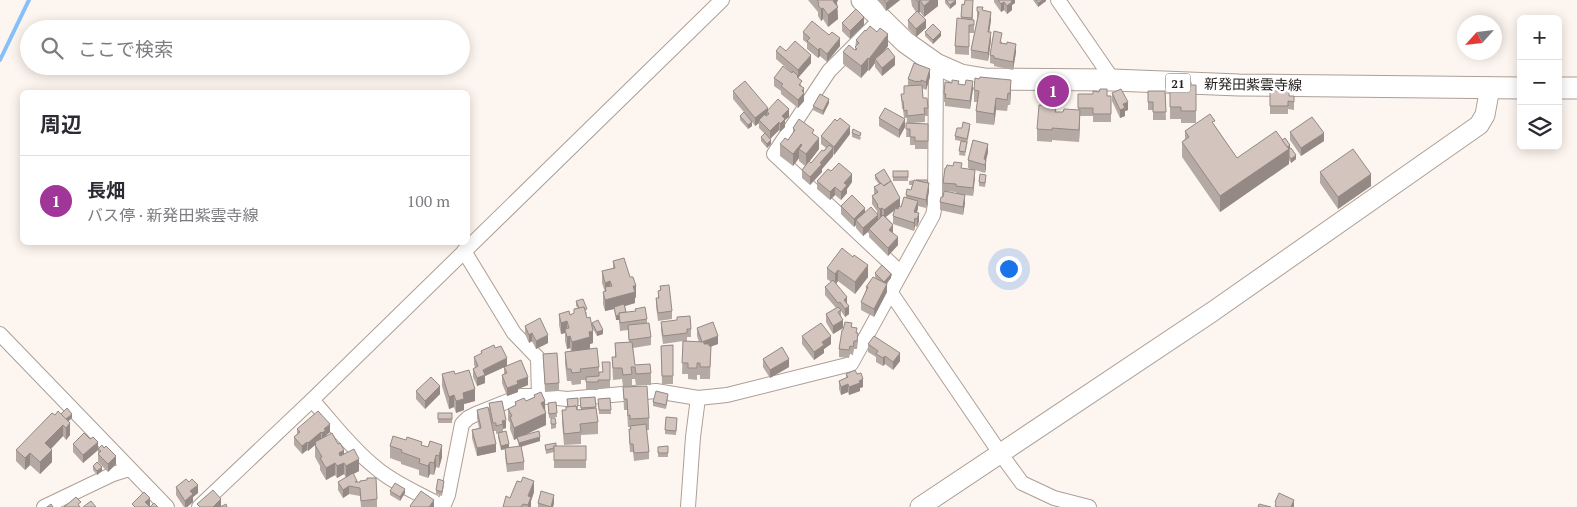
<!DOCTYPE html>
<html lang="ja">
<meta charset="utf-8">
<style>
:root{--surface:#fff;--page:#f7f7f7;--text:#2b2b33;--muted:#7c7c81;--line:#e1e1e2;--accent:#9f3698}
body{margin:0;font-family:"PT Serif","Noto Sans JP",serif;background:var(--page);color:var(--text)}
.controls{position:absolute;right:15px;top:15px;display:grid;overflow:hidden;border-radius:8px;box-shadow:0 2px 12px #0003}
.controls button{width:45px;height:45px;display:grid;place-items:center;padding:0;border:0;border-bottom:1px solid var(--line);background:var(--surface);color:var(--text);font:25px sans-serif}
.compass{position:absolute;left:1457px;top:15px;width:45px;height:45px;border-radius:50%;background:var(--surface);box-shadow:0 2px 12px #0003;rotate:243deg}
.you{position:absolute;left:1008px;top:268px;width:18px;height:18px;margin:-12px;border:4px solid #fff;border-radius:50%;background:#1a73e8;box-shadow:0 0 0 8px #1a73e833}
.badge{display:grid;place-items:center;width:32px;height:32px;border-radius:50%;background:var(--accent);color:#fff;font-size:16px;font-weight:700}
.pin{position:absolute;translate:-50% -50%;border:2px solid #fff;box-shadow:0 1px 5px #0006}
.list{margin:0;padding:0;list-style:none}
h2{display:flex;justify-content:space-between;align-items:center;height:65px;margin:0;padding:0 20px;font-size:21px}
h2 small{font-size:16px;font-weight:400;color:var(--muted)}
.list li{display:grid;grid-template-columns:32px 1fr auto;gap:15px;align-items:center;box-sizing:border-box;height:90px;padding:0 20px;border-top:1px solid var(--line)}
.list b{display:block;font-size:19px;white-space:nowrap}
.list p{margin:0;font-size:16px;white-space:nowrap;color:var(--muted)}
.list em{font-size:16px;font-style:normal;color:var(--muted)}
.icon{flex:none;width:28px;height:28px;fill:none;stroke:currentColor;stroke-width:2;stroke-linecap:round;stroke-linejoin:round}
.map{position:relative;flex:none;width:1577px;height:507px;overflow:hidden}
.search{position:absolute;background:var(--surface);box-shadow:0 2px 12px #0003;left:20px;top:20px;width:450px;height:55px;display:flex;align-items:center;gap:12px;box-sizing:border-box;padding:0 18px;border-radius:28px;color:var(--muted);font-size:19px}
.panel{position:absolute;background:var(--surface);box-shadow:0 2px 12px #0003;left:20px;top:90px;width:450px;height:155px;border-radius:8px}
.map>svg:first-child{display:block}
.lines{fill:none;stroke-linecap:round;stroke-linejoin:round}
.stream{stroke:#87c0f9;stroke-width:4}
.street-casing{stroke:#ac9f97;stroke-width:16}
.secondary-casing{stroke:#ac9f97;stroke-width:21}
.primary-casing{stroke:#ac9f97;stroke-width:23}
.street{stroke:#fff;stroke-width:14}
.secondary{stroke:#fff;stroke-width:19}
.primary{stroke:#fff;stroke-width:21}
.wall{fill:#b5a9a3;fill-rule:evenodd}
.shaded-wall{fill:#948984}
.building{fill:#d3c4bd;stroke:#948984}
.labels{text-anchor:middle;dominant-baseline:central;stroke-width:5;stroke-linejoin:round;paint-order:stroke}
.shield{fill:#fff;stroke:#666361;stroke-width:1}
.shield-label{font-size:12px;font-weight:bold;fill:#25201d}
.street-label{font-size:14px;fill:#25201d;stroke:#fff}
</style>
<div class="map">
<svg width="1577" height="507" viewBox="0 0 1577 507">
<rect width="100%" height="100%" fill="#fdf5ef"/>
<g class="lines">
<path class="stream" d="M 0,60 L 29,0"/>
<g class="street-casing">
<g id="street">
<path d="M 1058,0 L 1113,80"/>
<path d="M 881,19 L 829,71 L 774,154 L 901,273"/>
<path d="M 464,251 L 514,333 L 538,358 L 539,396"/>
<path d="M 891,293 L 1000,453 L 1022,483 L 1054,498 L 1089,507"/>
<path d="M 0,334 L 167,507"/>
<path d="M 312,400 C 332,422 351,448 375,467 C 392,482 414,491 434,502"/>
<path d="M 44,507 L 113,474 L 129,469"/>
<path d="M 199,507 L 312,400 L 722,0"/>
<path d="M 443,507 L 448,495 L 462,424 L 468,418 L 476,414 L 521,396 L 539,396 L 567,399 L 656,391 L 698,398 L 727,395 L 851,364 L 933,215 L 935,205 L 936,64"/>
<path d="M 688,507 L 693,437 L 698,398"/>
</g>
</g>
<g class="secondary-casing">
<path id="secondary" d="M 920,507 L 1212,312 L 1479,125 L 1485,115 L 1490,87"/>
</g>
<g class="primary-casing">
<g id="primary">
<path d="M 862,0 L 905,42 L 936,64 L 961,75 L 985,79 L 1113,80 L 1239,85 L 1521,88"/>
<path d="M 1558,88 L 1577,88"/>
</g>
</g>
<use href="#street" class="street"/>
<use href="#secondary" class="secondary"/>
<use href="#primary" class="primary"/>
</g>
<g class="wall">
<path d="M 808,0 L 838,0 L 837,2 L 838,19 L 828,27 L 823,19 L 821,21 L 818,16 L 818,12 Z"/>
<path d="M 879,0 L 900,0 L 886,11 L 879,1 Z"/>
<path d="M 911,0 L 938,0 L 938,6 L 924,17 L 920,12 L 919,12 L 926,28 L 916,37 L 908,28 L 908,20 L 916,12 L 912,6 Z"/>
<path d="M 945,0 L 956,0 L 956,4 L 950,9 L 945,3 Z"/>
<path d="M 994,0 L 1015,0 L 1015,3 L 1012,5 L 1012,10 L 1007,14 L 1004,10 L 1001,12 L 994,2 Z"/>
<path d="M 1033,0 L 1046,0 L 1046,1 L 1038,7 Z"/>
<path d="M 962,4 L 973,7 L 973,20 L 974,20 L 974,33 L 969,33 L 969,55 L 955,54 L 955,46 L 961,19 Z"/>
<path d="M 983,10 L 991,20 L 989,32 L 991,40 L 988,61 L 971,58 L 971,50 L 977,19 L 977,11 Z"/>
<path d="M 842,23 L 864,25 L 850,39 L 842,31 Z"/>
<path d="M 803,32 L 840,46 L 827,62 L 820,56 L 818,58 L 807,49 L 807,43 L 803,40 Z"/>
<path d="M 925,32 L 941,36 L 933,44 L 925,36 Z"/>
<path d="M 856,40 L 888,46 L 883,52 L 895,65 L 882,76 L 875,67 L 875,63 L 869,71 L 868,70 L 861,78 L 843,64 L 843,52 L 855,50 Z"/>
<path d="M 1002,41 L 1002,43 L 1016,52 L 1013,70 L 994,66 L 994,64 L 990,63 L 990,55 Z"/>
<path d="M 776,51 L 786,51 L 811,63 L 798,78 L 802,87 L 804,88 L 804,101 L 798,108 L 781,94 L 781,91 L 774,86 L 774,78 L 790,71 L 776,59 Z"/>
<path d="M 930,77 L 926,90 L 922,88 L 923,98 L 928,108 L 928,116 L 925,116 L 925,122 L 912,123 L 928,124 L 928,149 L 915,149 L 915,145 L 910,145 L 910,137 L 906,137 L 907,118 L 904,118 L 903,109 L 902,109 L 901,94 L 904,94 L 904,86 L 908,86 L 908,79 Z"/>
<path d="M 959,84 L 973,89 L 970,109 L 945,106 L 945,102 L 944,102 L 944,94 Z"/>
<path d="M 1191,85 L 1196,85 L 1196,123 L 1181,123 L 1181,119 L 1170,119 L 1170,86 Z"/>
<path d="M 974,90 L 1011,92 L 1010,105 L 1008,105 L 1007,111 L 996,110 L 994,125 L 976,123 L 976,111 L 977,102 L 974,102 Z"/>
<path d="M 733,91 L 768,110 L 789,117 L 785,120 L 785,127 L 780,132 L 779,130 L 770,139 L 771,144 L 767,148 L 761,141 L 761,137 L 765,134 L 759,128 L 759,123 L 755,126 L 752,122 L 752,126 L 748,129 L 740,120 L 740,116 L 748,117 L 733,99 Z"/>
<path d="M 1148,91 L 1165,91 L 1166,120 L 1153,120 L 1153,110 L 1148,110 Z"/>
<path d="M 1270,91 L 1289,96 L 1294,96 L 1294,110 L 1288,109 L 1288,114 L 1270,114 Z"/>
<path d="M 1112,93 L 1128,110 L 1125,111 L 1125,116 L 1120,118 L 1112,101 Z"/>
<path d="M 1078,94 L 1111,96 L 1111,122 L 1093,122 L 1093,116 L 1080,116 L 1079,142 L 1052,140 L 1052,142 L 1037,141 L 1037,129 L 1049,108 L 1056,112 L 1063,112 L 1078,110 Z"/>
<path d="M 829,103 L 823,115 L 813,110 L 813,106 Z"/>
<path d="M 879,118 L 905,127 L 899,138 L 879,126 Z"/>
<path d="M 1215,126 L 1237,158 L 1282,140 L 1290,149 L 1296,159 L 1291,163 L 1289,160 L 1289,164 L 1220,212 L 1182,157 L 1182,142 L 1185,139 L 1185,131 Z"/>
<path d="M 793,128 L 814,134 L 819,149 L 809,162 L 811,163 L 826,148 L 821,144 L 821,136 L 850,134 L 834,155 L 833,154 L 833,156 L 822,169 L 822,172 L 810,185 L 802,178 L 802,170 L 805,166 L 799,161 L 799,158 L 793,166 L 780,156 L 780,144 L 788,140 L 793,133 Z"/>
<path d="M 962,128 L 970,128 L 965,156 L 959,155 L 961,141 L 955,140 L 955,136 Z"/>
<path d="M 1290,132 L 1324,141 L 1301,156 L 1290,140 Z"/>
<path d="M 852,133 L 861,137 L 860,140 L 852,137 Z"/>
<path d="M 988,152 L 986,160 L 986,168 L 985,173 L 975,170 L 973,196 L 965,195 L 965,203 L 963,215 L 940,210 L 940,202 L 943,197 L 956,193 L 956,192 L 943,191 L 943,183 L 946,168 L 962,169 L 973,170 L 968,168 L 968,160 Z"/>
<path d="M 831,171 L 852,182 L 847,189 L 847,193 L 841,200 L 835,195 L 830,200 L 817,189 L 817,181 Z"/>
<rect x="893" y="171" width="15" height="10"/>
<path d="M 1320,172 L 1371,186 L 1338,209 L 1320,183 Z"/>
<path d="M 875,175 L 891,183 L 900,206 L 901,207 L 906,198 L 906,195 L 911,190 L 912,185 L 909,185 L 909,181 L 913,180 L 929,191 L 926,208 L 918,206 L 917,212 L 919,221 L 917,227 L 915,226 L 914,231 L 893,224 L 893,233 L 898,245 L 888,256 L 869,237 L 869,231 L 863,236 L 856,228 L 856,225 L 854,227 L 841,214 L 841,206 L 865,212 L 877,214 L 877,211 L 872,204 L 872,196 L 874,194 L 874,187 L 879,184 L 875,179 ZM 895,210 L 893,216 L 893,224 L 886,217 Z"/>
<path d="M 986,179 L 985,187 L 979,186 L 979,182 Z"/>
<path d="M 613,261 L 636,297 L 635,298 L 635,303 L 625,306 L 626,312 L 647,319 L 647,323 L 651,337 L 651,345 L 633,348 L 635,365 L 651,373 L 651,385 L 636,385 L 635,379 L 632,379 L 632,386 L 623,387 L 622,379 L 613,380 L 612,357 L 615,357 L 615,343 L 629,342 L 628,330 L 620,331 L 619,320 L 616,320 L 614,309 L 605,311 L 603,304 L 603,292 L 605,292 L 602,283 L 602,271 L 613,268 Z"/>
<path d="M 827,268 L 868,277 L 855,294 L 838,281 L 836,284 L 847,305 L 849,314 L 845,317 L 841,311 L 841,316 L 843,328 L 833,334 L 826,322 L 826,314 L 836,308 L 825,295 L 825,287 L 831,282 L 827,279 Z"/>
<path d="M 875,273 L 891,278 L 886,283 L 887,292 L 874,317 L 861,310 L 861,302 L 866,290 L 866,287 L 876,279 L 875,277 Z"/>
<path d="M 660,286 L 672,311 L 672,319 L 658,321 L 656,306 L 656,298 L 658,298 L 658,291 L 660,291 Z"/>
<path d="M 576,301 L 587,313 L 586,314 L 593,343 L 590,344 L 590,349 L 599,367 L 599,372 L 602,372 L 610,362 L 610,388 L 598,388 L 598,390 L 586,390 L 586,380 L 581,380 L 581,384 L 572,385 L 571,381 L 567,381 L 565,363 L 565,352 L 571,351 L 570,348 L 567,349 L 565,341 L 565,333 L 561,334 L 559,325 L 559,314 L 570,315 L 574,314 L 574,309 L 578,308 L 576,306 Z"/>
<path d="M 661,322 L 691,329 L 691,337 L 687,337 L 687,341 L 685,341 L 699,342 L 697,336 L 697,328 L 718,344 L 710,346 L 711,346 L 710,379 L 700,379 L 700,375 L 697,375 L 697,380 L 688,379 L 688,374 L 682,374 L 683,341 L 663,344 L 661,330 Z"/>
<path d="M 592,323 L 603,334 L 597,336 L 592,327 Z"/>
<path d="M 525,326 L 548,343 L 536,349 L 532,341 L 529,343 L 525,334 Z"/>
<path d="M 852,327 L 857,333 L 858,341 L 857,349 L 854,349 L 853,355 L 850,354 L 849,358 L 839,357 L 839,349 L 843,330 Z"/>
<path d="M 802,336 L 831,344 L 824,349 L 824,353 L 814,360 L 802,344 Z"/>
<path d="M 868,344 L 900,361 L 893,370 L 885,364 L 883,366 L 876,362 L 876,357 L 868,352 Z"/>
<path d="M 673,345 L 673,384 L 662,384 L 661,346 Z"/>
<path d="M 495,348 L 507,366 L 528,385 L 518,389 L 518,392 L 507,396 L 502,383 L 502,375 L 504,374 L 504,367 L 485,376 L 485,383 L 477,386 L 473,377 L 473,369 L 475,367 L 474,365 L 474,357 L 481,354 L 481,351 Z"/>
<path d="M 543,354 L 559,383 L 559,391 L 545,392 Z"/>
<path d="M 763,359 L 789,367 L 770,378 L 763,367 Z"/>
<path d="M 442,374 L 455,374 L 475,401 L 464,404 L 464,410 L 456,413 L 454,407 L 449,409 L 442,386 Z"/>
<path d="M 846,374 L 863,387 L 860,388 L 860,391 L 849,395 L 848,392 L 841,395 L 839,389 L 839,381 L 846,378 Z"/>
<path d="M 623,387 L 649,418 L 649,430 L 646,430 L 649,452 L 649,459 L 634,461 L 633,452 L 630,452 L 629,437 L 629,429 L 630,429 L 630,427 L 628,427 L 627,410 L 624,410 Z"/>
<path d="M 416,391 L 440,394 L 425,409 L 416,399 Z"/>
<path d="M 534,395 L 545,401 L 546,425 L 524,435 L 540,441 L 521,447 L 524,462 L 524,470 L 507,472 L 505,456 L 505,449 L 501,450 L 498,437 L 498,433 L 496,434 L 496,431 L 493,431 L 489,411 L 489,403 L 506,428 L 503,429 L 503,432 L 509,448 L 519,447 L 517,438 L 514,440 L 510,429 L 510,423 L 508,420 L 508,409 L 515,406 L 515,402 L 526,401 L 534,397 Z"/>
<path d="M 595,397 L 598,422 L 598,434 L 581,435 L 581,444 L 564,445 L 562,422 L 562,410 L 566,410 L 567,407 L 567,399 L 578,398 L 578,410 L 581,410 L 580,398 Z"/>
<path d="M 610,398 L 611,414 L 599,414 L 598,399 Z"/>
<path d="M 668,398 L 666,409 L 653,406 L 653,402 Z"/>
<path d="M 556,402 L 557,417 L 549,418 L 548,407 Z"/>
<path d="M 477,410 L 496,452 L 477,456 L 472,438 L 472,430 L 479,428 L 477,418 Z"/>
<rect x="438" y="413" width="14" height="10"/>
<path d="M 61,414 L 72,418 L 68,421 L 70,435 L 66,440 L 63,436 L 51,449 L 52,462 L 40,474 L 30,465 L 25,470 L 16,461 L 16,450 L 55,415 Z"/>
<path d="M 551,418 L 556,424 L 556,428 L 551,429 Z"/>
<path d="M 677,422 L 676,435 L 665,434 L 665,430 Z"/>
<path d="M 297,429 L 330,432 L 326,436 L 338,444 L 344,454 L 359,471 L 353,474 L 357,482 L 377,499 L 377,507 L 361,507 L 360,496 L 349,494 L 343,498 L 338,490 L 338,482 L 346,478 L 344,474 L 337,478 L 335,475 L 326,480 L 320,470 L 320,466 L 315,457 L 315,445 L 308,451 L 307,450 L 302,454 L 294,445 L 294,437 L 297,434 Z"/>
<path d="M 90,439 L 98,450 L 83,463 L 73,452 L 73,444 Z"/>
<path d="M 422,445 L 442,457 L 439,468 L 436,467 L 434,475 L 430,474 L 428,478 L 419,475 L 419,470 L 401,464 L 401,462 L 390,458 L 390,446 Z"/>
<path d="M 545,445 L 556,446 L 586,446 L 586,468 L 554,468 L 554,452 L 546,454 Z"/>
<path d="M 668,446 L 668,457 L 658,457 L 658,447 Z"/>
<path d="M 98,449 L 116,464 L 108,472 L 98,462 Z"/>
<path d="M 93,466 L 102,471 L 97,475 L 93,470 Z"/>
<path d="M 444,485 L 442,496 L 436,494 L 436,490 Z"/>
<path d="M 176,487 L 198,493 L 193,497 L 193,502 L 187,507 L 184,507 L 176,495 Z"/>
<path d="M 390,491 L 405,493 L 400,501 L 390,495 Z"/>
<path d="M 534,492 L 531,501 L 531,507 L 503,507 L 510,498 Z"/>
<path d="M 538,503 L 554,503 L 553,507 L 538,507 Z"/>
</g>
<g class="shaded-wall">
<path d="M 834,0 L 838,0 L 837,2 L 838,19 L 828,27 L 828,15 Z"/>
<path d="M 890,0 L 900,0 L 886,11 L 886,3 Z"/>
<path d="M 920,0 L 920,12 L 918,14 L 918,2 Z"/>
<path d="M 931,0 L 938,0 L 938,6 L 924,17 L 924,6 Z"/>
<path d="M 956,0 L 956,4 L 950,9 L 950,5 Z"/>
<path d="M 1010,0 L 1015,0 L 1015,3 L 1012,5 L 1012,10 L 1007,14 L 1007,6 Z"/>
<path d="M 1043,0 L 1046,0 L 1046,1 L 1038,7 L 1038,3 Z"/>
<path d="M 1004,2 L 1004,10 L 1001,12 L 1001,4 Z"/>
<path d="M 823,8 L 823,19 L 821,21 L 821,9 Z"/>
<path d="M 991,12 L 991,20 L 988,40 L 988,32 Z"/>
<path d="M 864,17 L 864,25 L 850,39 L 850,31 Z"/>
<path d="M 926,20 L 926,28 L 916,37 L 916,29 Z"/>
<path d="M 941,32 L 941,36 L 933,44 L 933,40 Z"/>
<path d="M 991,32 L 991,40 L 988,61 L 988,53 Z"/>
<path d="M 888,34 L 888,46 L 877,61 L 875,59 L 875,63 L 869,71 L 869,59 Z"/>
<path d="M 840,38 L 840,46 L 827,62 L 827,54 Z"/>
<path d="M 1016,44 L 1016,52 L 1013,70 L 1013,62 Z"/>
<path d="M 820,48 L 820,56 L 818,58 L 818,50 Z"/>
<path d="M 811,55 L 811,63 L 798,78 L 798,84 L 797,77 L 798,76 L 798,70 Z"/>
<path d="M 895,57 L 895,65 L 882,76 L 882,68 Z"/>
<path d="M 868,58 L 868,70 L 861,78 L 861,66 Z"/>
<path d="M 930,69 L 930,77 L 926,90 L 926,82 Z"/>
<path d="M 1011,80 L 1011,92 L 1010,105 L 1010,94 Z"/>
<path d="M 973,81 L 973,89 L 970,109 L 970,101 Z"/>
<path d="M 804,88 L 804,101 L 798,108 L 798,100 L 802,91 Z"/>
<path d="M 996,98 L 996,110 L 994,125 L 994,114 Z"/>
<path d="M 829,99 L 829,103 L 823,115 L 823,111 Z"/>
<path d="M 1128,102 L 1128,110 L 1125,111 L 1125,116 L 1120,118 L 1120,110 L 1123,104 Z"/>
<path d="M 768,108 L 768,112 L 767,111 L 767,117 L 759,120 L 759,123 L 755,126 L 755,118 Z"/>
<path d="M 789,109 L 789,117 L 785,120 L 785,127 L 780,132 L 780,124 L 782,116 Z"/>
<path d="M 1080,110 L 1080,122 L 1079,142 L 1079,130 Z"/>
<path d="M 905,119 L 905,127 L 899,138 L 899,130 Z"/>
<path d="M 752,122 L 752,126 L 748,129 L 748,125 Z"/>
<path d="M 779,122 L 779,130 L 770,139 L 770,131 Z"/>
<path d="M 850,126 L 850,134 L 834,155 L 834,147 Z"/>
<path d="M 1324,133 L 1324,141 L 1301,156 L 1301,148 Z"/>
<path d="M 819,138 L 819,149 L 806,166 L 806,154 Z"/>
<path d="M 771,140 L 771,144 L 767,148 L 767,144 Z"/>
<path d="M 801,144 L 801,150 L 799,149 L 799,158 L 793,166 L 793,154 Z"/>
<path d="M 988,144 L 988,152 L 985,165 L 984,159 Z"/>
<path d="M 1290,145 L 1290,149 L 1289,150 L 1289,164 L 1220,212 L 1220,196 Z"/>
<path d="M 833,148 L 833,156 L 822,169 L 822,172 L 810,185 L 810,177 L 820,163 Z"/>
<path d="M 1296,155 L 1296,159 L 1291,163 L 1291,159 Z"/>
<path d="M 986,160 L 986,168 L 985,173 L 985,165 Z"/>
<path d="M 975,170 L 975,178 L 973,196 L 973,188 Z"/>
<path d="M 852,174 L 852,182 L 847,189 L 847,193 L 841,200 L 841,192 L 844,183 Z"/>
<path d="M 1371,174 L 1371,186 L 1338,209 L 1338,197 Z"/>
<path d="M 929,183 L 929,191 L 926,208 L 926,200 Z"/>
<path d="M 835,187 L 835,195 L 830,200 L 830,192 Z"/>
<path d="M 965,195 L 965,203 L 963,215 L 963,207 Z"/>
<path d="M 900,198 L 900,206 L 884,218 L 884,210 Z"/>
<path d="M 918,201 L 918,209 L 914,220 L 914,212 Z"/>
<path d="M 865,208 L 865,216 L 856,220 L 856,225 L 854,227 L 854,219 Z"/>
<path d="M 882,208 L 882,216 L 880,217 L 880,209 Z"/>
<path d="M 919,213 L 919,221 L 917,227 L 917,219 Z"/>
<path d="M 878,215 L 878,223 L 869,229 L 869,231 L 863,236 L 863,228 Z"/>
<path d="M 915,218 L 915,226 L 914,231 L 914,223 Z"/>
<path d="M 893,225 L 893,233 L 889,238 L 889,230 Z"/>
<path d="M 898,237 L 898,245 L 888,256 L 888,248 Z"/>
<path d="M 868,265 L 868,277 L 855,294 L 855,282 Z"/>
<path d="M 838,270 L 838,281 L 835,285 L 835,274 Z"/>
<path d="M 891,274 L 891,278 L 884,286 L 884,282 Z"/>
<path d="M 610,281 L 610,293 L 606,291 L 605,287 L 605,294 L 605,283 Z"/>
<path d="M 887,284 L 887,292 L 874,317 L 874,309 Z"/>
<path d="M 633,286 L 636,286 L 636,297 L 635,298 L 635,303 L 615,309 L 614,307 L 614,309 L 605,311 L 605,300 Z"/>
<path d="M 847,297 L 847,305 L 844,300 Z"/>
<path d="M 849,306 L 849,314 L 845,317 L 845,309 Z"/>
<rect x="616" y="316" width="3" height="4"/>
<path d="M 843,320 L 843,328 L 833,334 L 833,326 Z"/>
<path d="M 567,321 L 567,333 L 565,329 L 565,333 L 561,334 L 561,323 Z"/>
<path d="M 603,330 L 603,334 L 597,336 L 597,332 Z"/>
<path d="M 593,331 L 593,343 L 590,344 L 590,349 L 572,353 L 572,342 L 589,332 Z"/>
<path d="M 532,333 L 532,341 L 529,343 L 529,335 Z"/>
<path d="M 548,335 L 548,343 L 536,349 L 536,341 Z"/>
<path d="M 570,336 L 570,348 L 567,349 L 567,337 Z"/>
<path d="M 718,336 L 718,344 L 702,350 L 702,342 Z"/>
<path d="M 831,336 L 831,344 L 824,349 L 824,353 L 814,360 L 814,352 L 822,342 Z"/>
<path d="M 900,353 L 900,361 L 893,370 L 893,362 Z"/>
<path d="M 885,356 L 885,364 L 883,366 L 883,358 Z"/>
<path d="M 507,358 L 507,366 L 485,376 L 485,383 L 477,386 L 477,378 L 483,370 Z"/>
<path d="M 789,359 L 789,367 L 770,378 L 770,370 Z"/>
<path d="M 528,377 L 528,385 L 518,389 L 518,392 L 507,396 L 507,388 L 517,381 Z"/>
<path d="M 863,379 L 863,387 L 860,388 L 860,391 L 849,395 L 849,387 L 859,381 Z"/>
<path d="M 848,384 L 848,392 L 841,395 L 841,387 Z"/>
<path d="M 440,386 L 440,394 L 425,409 L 425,401 Z"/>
<path d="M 475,389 L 475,401 L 464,404 L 464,410 L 456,413 L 456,401 L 463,393 Z"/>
<path d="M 454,395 L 454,407 L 449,409 L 449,397 Z"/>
<path d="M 545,401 L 545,413 L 541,403 Z"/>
<path d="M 546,413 L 546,425 L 514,440 L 514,428 Z"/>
<path d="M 72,414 L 72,418 L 64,425 L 64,421 Z"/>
<path d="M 506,420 L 506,428 L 503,429 L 502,421 Z"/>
<path d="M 70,423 L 70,435 L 66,440 L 66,428 Z"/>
<path d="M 330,424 L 330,432 L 326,435 L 326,438 L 322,441 L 322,433 L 324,429 Z"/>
<path d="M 63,425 L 63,436 L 45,455 L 45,443 Z"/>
<path d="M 321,432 L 321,440 L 315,442 L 315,445 L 308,451 L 308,443 Z"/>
<path d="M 540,437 L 540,441 L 519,447 L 519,443 Z"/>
<path d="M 98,442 L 98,450 L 83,463 L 83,455 Z"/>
<path d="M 307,442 L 307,450 L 302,454 L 302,446 Z"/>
<path d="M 496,444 L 496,452 L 477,456 L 477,448 Z"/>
<path d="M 509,444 L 509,448 L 501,450 L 501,446 Z"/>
<path d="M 442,445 L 442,457 L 439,468 L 439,456 Z"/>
<path d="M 52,450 L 52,462 L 40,474 L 40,462 Z"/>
<path d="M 344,450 L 344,462 L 339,453 Z"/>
<path d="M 30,453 L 30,465 L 25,470 L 25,458 Z"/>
<path d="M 436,455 L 436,467 L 434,475 L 434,463 Z"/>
<path d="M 116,456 L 116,464 L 108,472 L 108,464 Z"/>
<path d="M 359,459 L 359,471 L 346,478 L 346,466 Z"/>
<path d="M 430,462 L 430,474 L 428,478 L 428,466 Z"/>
<path d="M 335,463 L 335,475 L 326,480 L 326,468 Z"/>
<path d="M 344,463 L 344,474 L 337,478 L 337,466 Z"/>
<path d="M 102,467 L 102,471 L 97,475 L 97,471 Z"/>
<path d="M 534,481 L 534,492 L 531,501 L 531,507 L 528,507 L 528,496 Z"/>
<path d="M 198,485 L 198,493 L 193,497 L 193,502 L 187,507 L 185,507 L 185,501 L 190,491 Z"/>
<path d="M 349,486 L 349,494 L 343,498 L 343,490 Z"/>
<path d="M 405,489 L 405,493 L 400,501 L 400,497 Z"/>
<path d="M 554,495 L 554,503 L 553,507 L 551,507 Z"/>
<path d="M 150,498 L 150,506 L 148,507 L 145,502 Z"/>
<path d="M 221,499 L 221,507 L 213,507 Z"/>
<path d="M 434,500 L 434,507 L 429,507 Z"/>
<path d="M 1294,500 L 1294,507 L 1291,507 Z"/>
</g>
<g class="building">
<path d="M 817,0 L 834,0 L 833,1 L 838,7 L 828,15 L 823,8 L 821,9 L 818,5 L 819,3 Z"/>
<path d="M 884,0 L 890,0 L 886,3 Z"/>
<path d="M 916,0 L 931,0 L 924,6 L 920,0 L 918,2 Z"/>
<path d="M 946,0 L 956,0 L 950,5 Z"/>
<path d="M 965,0 L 973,0 L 972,18 L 961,17 L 962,4 L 964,5 Z"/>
<path d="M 998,0 L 1011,0 L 1012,2 L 1007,6 L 1004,2 L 1001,4 Z"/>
<path d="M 1036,0 L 1043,0 L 1038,3 Z"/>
<path d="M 977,7 L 983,7 L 982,10 L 991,12 L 988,32 L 991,32 L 988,53 L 971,50 L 979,12 L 977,11 Z"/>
<path d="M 856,9 L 864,17 L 850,31 L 842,23 Z"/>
<path d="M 917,11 L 926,20 L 916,29 L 908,20 Z"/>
<path d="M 957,18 L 974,20 L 974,25 L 969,25 L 969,47 L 955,46 Z"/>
<path d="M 812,21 L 829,35 L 832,32 L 840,38 L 827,54 L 820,48 L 818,50 L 807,41 L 810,38 L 803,32 Z"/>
<path d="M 933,24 L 941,32 L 933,40 L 925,32 Z"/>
<path d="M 870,26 L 877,32 L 880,28 L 888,34 L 869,59 L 868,58 L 861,66 L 843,52 L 849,45 L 855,50 L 857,49 L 855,47 L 859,43 L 856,40 L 865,30 L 866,31 Z"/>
<path d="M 994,31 L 1002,33 L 1000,43 L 1007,44 L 1007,42 L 1016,44 L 1013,62 L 994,58 L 994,56 L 990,55 Z"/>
<path d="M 795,41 L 811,55 L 798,70 L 776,51 L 780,46 L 786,51 Z"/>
<path d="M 888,48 L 895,57 L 882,68 L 875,59 Z"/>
<path d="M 914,63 L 930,69 L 926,82 L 921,80 L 921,82 L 917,81 L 917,82 L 908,79 Z"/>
<path d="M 783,66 L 792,73 L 793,71 L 798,76 L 797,77 L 802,81 L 799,85 L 804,88 L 802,91 L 804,93 L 798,100 L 781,86 L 783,84 L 774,78 Z"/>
<path d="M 980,77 L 1011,80 L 1010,94 L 1008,93 L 1007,100 L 996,98 L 994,114 L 976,111 L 979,91 L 974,90 L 975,78 L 979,79 Z"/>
<path d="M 952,80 L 959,81 L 958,84 L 965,85 L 966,80 L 973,81 L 970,101 L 945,98 L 946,94 L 944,94 L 945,82 L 952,83 Z"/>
<path d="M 745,81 L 768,108 L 755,118 L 733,91 Z"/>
<path d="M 1183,82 L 1191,82 L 1191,85 L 1196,85 L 1196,111 L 1181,111 L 1181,107 L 1170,107 L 1170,86 L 1183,86 Z"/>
<path d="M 922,85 L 923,98 L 927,98 L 928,108 L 924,108 L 925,114 L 907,116 L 907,110 L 904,111 L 903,101 L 902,101 L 901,94 L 904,94 L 904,86 Z"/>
<path d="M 1100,89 L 1107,89 L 1107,96 L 1111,96 L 1111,114 L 1093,114 L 1093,108 L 1078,108 L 1078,94 L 1093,94 L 1093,91 L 1099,92 Z"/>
<path d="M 1121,89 L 1128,102 L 1123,104 L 1125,108 L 1120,110 L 1112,93 Z"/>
<path d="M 1148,91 L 1165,91 L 1166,112 L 1153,112 L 1153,102 L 1148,102 Z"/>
<path d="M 1270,91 L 1289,91 L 1289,96 L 1294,96 L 1294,102 L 1288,101 L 1288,106 L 1270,106 Z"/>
<path d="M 820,94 L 829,99 L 823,111 L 813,106 Z"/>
<path d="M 778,99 L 789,109 L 782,116 L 785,119 L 780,124 L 779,122 L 770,131 L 759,120 L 765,114 L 766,116 L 769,114 L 767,111 Z"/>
<path d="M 1039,105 L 1049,105 L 1048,108 L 1056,109 L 1055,112 L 1063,112 L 1064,109 L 1080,110 L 1079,130 L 1052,128 L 1052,130 L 1037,129 Z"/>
<path d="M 885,108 L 905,119 L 899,130 L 879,118 Z"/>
<path d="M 744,112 L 752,122 L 748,125 L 740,116 Z"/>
<path d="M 1210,114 L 1215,121 L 1212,122 L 1237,158 L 1276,131 L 1289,149 L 1220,196 L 1182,142 L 1189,137 L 1185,131 Z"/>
<path d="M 1312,117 L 1324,133 L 1301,148 L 1290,132 Z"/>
<path d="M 840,118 L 850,126 L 834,147 L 821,136 L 835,119 L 837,121 Z"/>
<path d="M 799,119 L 814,130 L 812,133 L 819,138 L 806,154 L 799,149 L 802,145 L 801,144 L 793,154 L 780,144 L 785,138 L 788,140 L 795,130 L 793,128 Z"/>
<path d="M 963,122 L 970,124 L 967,139 L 955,136 L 957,128 L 962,128 Z"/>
<path d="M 906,123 L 928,124 L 928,141 L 915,141 L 915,137 L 910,137 L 910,129 L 906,129 Z"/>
<path d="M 853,129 L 861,133 L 860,136 L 852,133 Z"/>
<path d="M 765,133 L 771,140 L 767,144 L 761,137 Z"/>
<path d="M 1285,138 L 1290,145 L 1287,147 L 1282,140 Z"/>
<path d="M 973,140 L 988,144 L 984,159 L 986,160 L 985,165 L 968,160 Z"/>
<path d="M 961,141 L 967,142 L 965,152 L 959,151 Z"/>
<path d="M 829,145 L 833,148 L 820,163 L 822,164 L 810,177 L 802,170 L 809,161 L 811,163 L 822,150 L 824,151 Z"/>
<path d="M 1291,148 L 1296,155 L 1291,159 L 1289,156 L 1289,149 Z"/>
<path d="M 1353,149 L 1371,174 L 1338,197 L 1320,172 Z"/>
<path d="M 954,162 L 962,163 L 961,168 L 975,170 L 973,188 L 956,186 L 956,184 L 943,183 L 945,168 L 946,168 L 947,165 L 953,166 Z"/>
<path d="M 839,163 L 852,174 L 844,183 L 847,185 L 841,192 L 835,187 L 830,192 L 817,181 L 828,169 L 831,171 Z"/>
<path d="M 884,169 L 891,181 L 883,186 L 881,183 L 880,183 L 875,175 Z"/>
<rect x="893" y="171" width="15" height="6"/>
<path d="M 980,174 L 986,175 L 985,183 L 979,182 Z"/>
<path d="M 914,180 L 929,183 L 926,200 L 906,195 L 907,189 L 911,190 Z"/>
<path d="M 916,180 L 927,180 L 928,183 Z"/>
<path d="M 891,181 L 900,198 L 884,210 L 882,208 L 880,209 L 877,206 L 878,205 L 872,196 L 878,192 L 874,187 L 881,183 L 884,186 Z"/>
<path d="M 944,191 L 965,195 L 963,207 L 940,202 L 941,197 L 943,197 Z"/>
<path d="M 852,195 L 865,208 L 854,219 L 841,206 Z"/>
<path d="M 904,197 L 918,201 L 914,212 L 919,213 L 917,219 L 915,218 L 914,223 L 893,216 L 895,208 L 898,209 L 899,206 L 901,207 Z"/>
<path d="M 871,207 L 878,215 L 863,228 L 856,220 Z"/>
<path d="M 883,215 L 893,225 L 889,230 L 898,237 L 888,248 L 869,229 Z"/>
<path d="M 842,248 L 853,257 L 854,255 L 868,265 L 855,282 L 838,270 L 835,274 L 827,268 Z"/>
<path d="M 624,258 L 630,277 L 633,277 L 636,286 L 633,286 L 635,292 L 605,300 L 603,292 L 606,291 L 605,287 L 612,286 L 610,281 L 605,283 L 602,271 L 615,268 L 613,261 Z"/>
<path d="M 882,265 L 891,274 L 884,282 L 875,273 Z"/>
<path d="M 873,277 L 887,284 L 874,309 L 861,302 L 868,287 L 866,287 Z"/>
<path d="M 833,280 L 847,297 L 844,300 L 849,306 L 845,309 L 840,302 L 838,303 L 825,287 Z"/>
<path d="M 669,285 L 672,311 L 658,313 L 656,298 L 659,298 L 658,291 L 661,290 L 660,286 Z"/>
<path d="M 583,299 L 587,309 L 585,310 L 584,307 L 579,308 L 576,301 Z"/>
<path d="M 624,304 L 626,312 L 619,313 L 619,315 L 616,316 L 614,307 Z"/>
<path d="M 584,307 L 587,318 L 590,317 L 593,331 L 589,332 L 590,337 L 572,342 L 570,336 L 567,337 L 565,329 L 569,328 L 567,321 L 561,323 L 559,314 L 569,311 L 570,315 L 574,313 L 574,309 Z"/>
<path d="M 645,307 L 647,319 L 620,323 L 619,313 L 636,311 L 635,309 Z"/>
<path d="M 838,307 L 841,310 L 838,312 L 843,320 L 833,326 L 826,314 Z"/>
<path d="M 690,316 L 691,329 L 687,329 L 687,333 L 663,336 L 661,322 L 677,320 L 677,317 Z"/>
<path d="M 540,318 L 548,335 L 536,341 L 532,333 L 529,335 L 525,326 Z"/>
<path d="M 598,320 L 603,330 L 597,332 L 592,323 Z"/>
<path d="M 713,322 L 718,336 L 702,342 L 697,328 Z"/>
<path d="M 845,322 L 852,323 L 851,327 L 857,328 L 856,333 L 858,333 L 857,341 L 854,341 L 853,347 L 850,346 L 849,350 L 839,349 L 842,330 L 843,330 Z"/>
<path d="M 649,323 L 651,337 L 629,340 L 628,325 Z"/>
<path d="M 821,323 L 831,336 L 822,342 L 824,345 L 814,352 L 802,336 Z"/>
<path d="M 874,336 L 900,353 L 893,362 L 885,356 L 883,358 L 876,354 L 878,351 L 868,344 Z"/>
<path d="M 683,341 L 704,342 L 704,344 L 709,344 L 709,346 L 711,346 L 710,367 L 700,367 L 700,363 L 697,363 L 697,368 L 688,368 L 688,363 L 682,363 Z"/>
<path d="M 632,342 L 635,365 L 650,364 L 651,373 L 636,374 L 635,367 L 631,367 L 632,374 L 623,375 L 622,368 L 613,368 L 612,357 L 616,357 L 615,343 Z"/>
<path d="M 494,345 L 495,348 L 501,346 L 507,358 L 483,370 L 485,375 L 477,378 L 473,369 L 478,366 L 474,357 L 482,353 L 481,351 Z"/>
<path d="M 673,345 L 673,376 L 662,376 L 661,346 Z"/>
<path d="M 782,347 L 789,359 L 770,370 L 763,359 Z"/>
<path d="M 597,348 L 599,367 L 580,369 L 581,372 L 572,373 L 571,369 L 567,369 L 565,352 Z"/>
<path d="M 557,353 L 559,383 L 545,384 L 543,354 Z"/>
<path d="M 521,360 L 528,377 L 517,381 L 518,384 L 507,388 L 502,375 L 507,373 L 504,367 Z"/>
<path d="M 602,362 L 610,362 L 610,380 L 598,380 L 598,382 L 586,382 L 586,377 L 599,376 L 599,372 L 603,372 Z"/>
<path d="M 469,370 L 475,389 L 463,393 L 464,399 L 456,401 L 454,395 L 449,397 L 442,374 L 454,371 L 455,374 Z"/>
<path d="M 855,370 L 857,374 L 861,373 L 863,379 L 859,381 L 860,383 L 849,387 L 848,384 L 841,387 L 839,381 L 848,377 L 846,374 Z"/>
<path d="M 431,377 L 440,386 L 425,401 L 416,391 Z"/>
<path d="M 647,386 L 649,418 L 630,419 L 630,415 L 628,416 L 627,399 L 624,399 L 623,387 Z"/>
<path d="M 656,391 L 668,394 L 666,405 L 653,402 Z"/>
<path d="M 541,392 L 545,401 L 541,403 L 546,413 L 514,428 L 510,417 L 512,416 L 508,409 L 516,405 L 515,402 L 524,398 L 526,401 L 535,397 L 534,395 Z"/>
<path d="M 595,397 L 596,407 L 581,408 L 580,398 Z"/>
<path d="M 578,398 L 578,406 L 576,407 L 576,406 L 568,407 L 567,399 Z"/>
<path d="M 610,398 L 611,410 L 599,410 L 598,399 Z"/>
<path d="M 502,401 L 506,420 L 502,421 L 503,424 L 496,426 L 496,423 L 493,423 L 489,403 Z"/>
<path d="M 556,402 L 557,413 L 549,414 L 548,403 Z"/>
<path d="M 576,406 L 577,410 L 596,408 L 598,422 L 580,424 L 581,432 L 564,434 L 562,410 L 566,410 L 566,407 Z"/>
<path d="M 488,407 L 496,444 L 477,448 L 472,430 L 481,428 L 477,410 Z"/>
<path d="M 67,408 L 72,414 L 66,419 L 61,414 Z"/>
<path d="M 58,411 L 70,423 L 66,428 L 63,425 L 45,443 L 52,450 L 40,462 L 30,453 L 25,458 L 16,450 L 52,413 L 55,415 Z"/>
<path d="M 318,411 L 330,424 L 324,429 L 326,430 L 322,433 L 321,432 L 308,443 L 307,442 L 302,446 L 294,437 L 300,432 L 297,429 Z"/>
<rect x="438" y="413" width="14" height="6"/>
<path d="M 666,417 L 677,418 L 676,431 L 665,430 Z"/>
<path d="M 551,418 L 555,418 L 556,424 L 551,424 Z"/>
<path d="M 646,424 L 649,452 L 634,453 L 633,444 L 630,444 L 629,429 L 631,429 L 630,426 Z"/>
<path d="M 506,431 L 509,444 L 501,446 L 498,433 Z"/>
<path d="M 539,431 L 540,437 L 519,443 L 517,437 Z"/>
<path d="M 84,433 L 90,439 L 93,437 L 98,442 L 83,455 L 73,444 Z"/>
<path d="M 332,433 L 338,444 L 340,443 L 344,450 L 339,453 L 340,456 L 354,449 L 359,459 L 346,466 L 344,463 L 337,466 L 335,463 L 326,468 L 320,458 L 322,457 L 315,445 L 316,444 L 315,442 Z"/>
<path d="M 393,436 L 406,440 L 407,437 L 422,442 L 421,445 L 428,447 L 430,441 L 442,445 L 439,456 L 436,455 L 434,463 L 430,462 L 428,466 L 419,463 L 420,459 L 401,452 L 402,450 L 390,446 Z"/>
<path d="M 556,443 L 556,446 L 554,446 L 554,448 L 546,450 L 545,445 Z"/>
<path d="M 102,445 L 104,448 L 106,446 L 116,456 L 108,464 L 98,454 L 101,451 L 98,449 Z"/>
<path d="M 521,446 L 524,462 L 507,464 L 505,448 Z"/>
<rect x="554" y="446" width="32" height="14"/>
<path d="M 668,446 L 668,453 L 658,453 L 658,447 Z"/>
<path d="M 97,462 L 102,467 L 97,471 L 93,466 Z"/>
<path d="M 353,473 L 357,481 L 355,482 L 360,482 L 360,481 L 367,480 L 367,478 L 376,478 L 377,499 L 361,501 L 360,488 L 349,486 L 343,490 L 338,482 Z"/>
<path d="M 523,477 L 534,481 L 528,496 L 531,497 L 528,505 L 523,504 L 521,507 L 503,507 L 506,496 L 510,498 L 517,481 L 521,482 Z"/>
<path d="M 186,479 L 189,482 L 192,479 L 198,485 L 190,491 L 193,494 L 185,501 L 176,487 Z"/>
<path d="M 438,479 L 444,481 L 442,492 L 436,490 Z"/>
<path d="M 395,483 L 405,489 L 400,497 L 390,491 Z"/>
<path d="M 213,490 L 221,499 L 213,507 L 200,507 L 197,504 Z"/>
<path d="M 421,491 L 434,500 L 429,507 L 411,507 L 410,506 Z"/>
<path d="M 541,491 L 554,495 L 551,507 L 538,503 Z"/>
<path d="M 144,492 L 150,498 L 145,502 L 150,507 L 154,503 L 158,507 L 135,507 L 132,504 Z"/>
<path d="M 1279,493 L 1294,500 L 1291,507 L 1278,507 L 1275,506 L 1276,503 L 1275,502 Z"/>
<path d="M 76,497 L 81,502 L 78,504 L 80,507 L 64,507 Z"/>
<path d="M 91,501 L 96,507 L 83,507 Z"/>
<path d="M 51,504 L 53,507 L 47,507 Z"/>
<path d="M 226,504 L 227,507 L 220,507 Z"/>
<path d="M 1259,504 L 1271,507 L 1258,507 Z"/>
</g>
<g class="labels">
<rect class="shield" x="1165.5" y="73.5" width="25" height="19" rx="4"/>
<g class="shield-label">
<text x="1178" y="83">21</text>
</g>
<g class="street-label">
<text transform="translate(1253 84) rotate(1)">新発田紫雲寺線</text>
</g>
</g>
</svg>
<div class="controls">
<button>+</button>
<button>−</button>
<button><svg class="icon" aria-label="layers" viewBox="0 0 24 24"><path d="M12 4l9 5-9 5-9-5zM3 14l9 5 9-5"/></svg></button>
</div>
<svg class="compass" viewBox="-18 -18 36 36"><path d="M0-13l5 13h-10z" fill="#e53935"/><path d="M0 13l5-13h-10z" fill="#7c7c81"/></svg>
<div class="you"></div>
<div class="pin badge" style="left:1053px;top:91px">1</div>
<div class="search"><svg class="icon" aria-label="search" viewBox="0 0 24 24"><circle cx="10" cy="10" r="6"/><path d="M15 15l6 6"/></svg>ここで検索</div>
<section class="panel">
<h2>周辺<small></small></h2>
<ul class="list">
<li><span class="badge">1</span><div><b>長畑</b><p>バス停 · 新発田紫雲寺線</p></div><em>100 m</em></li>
</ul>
</section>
</div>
